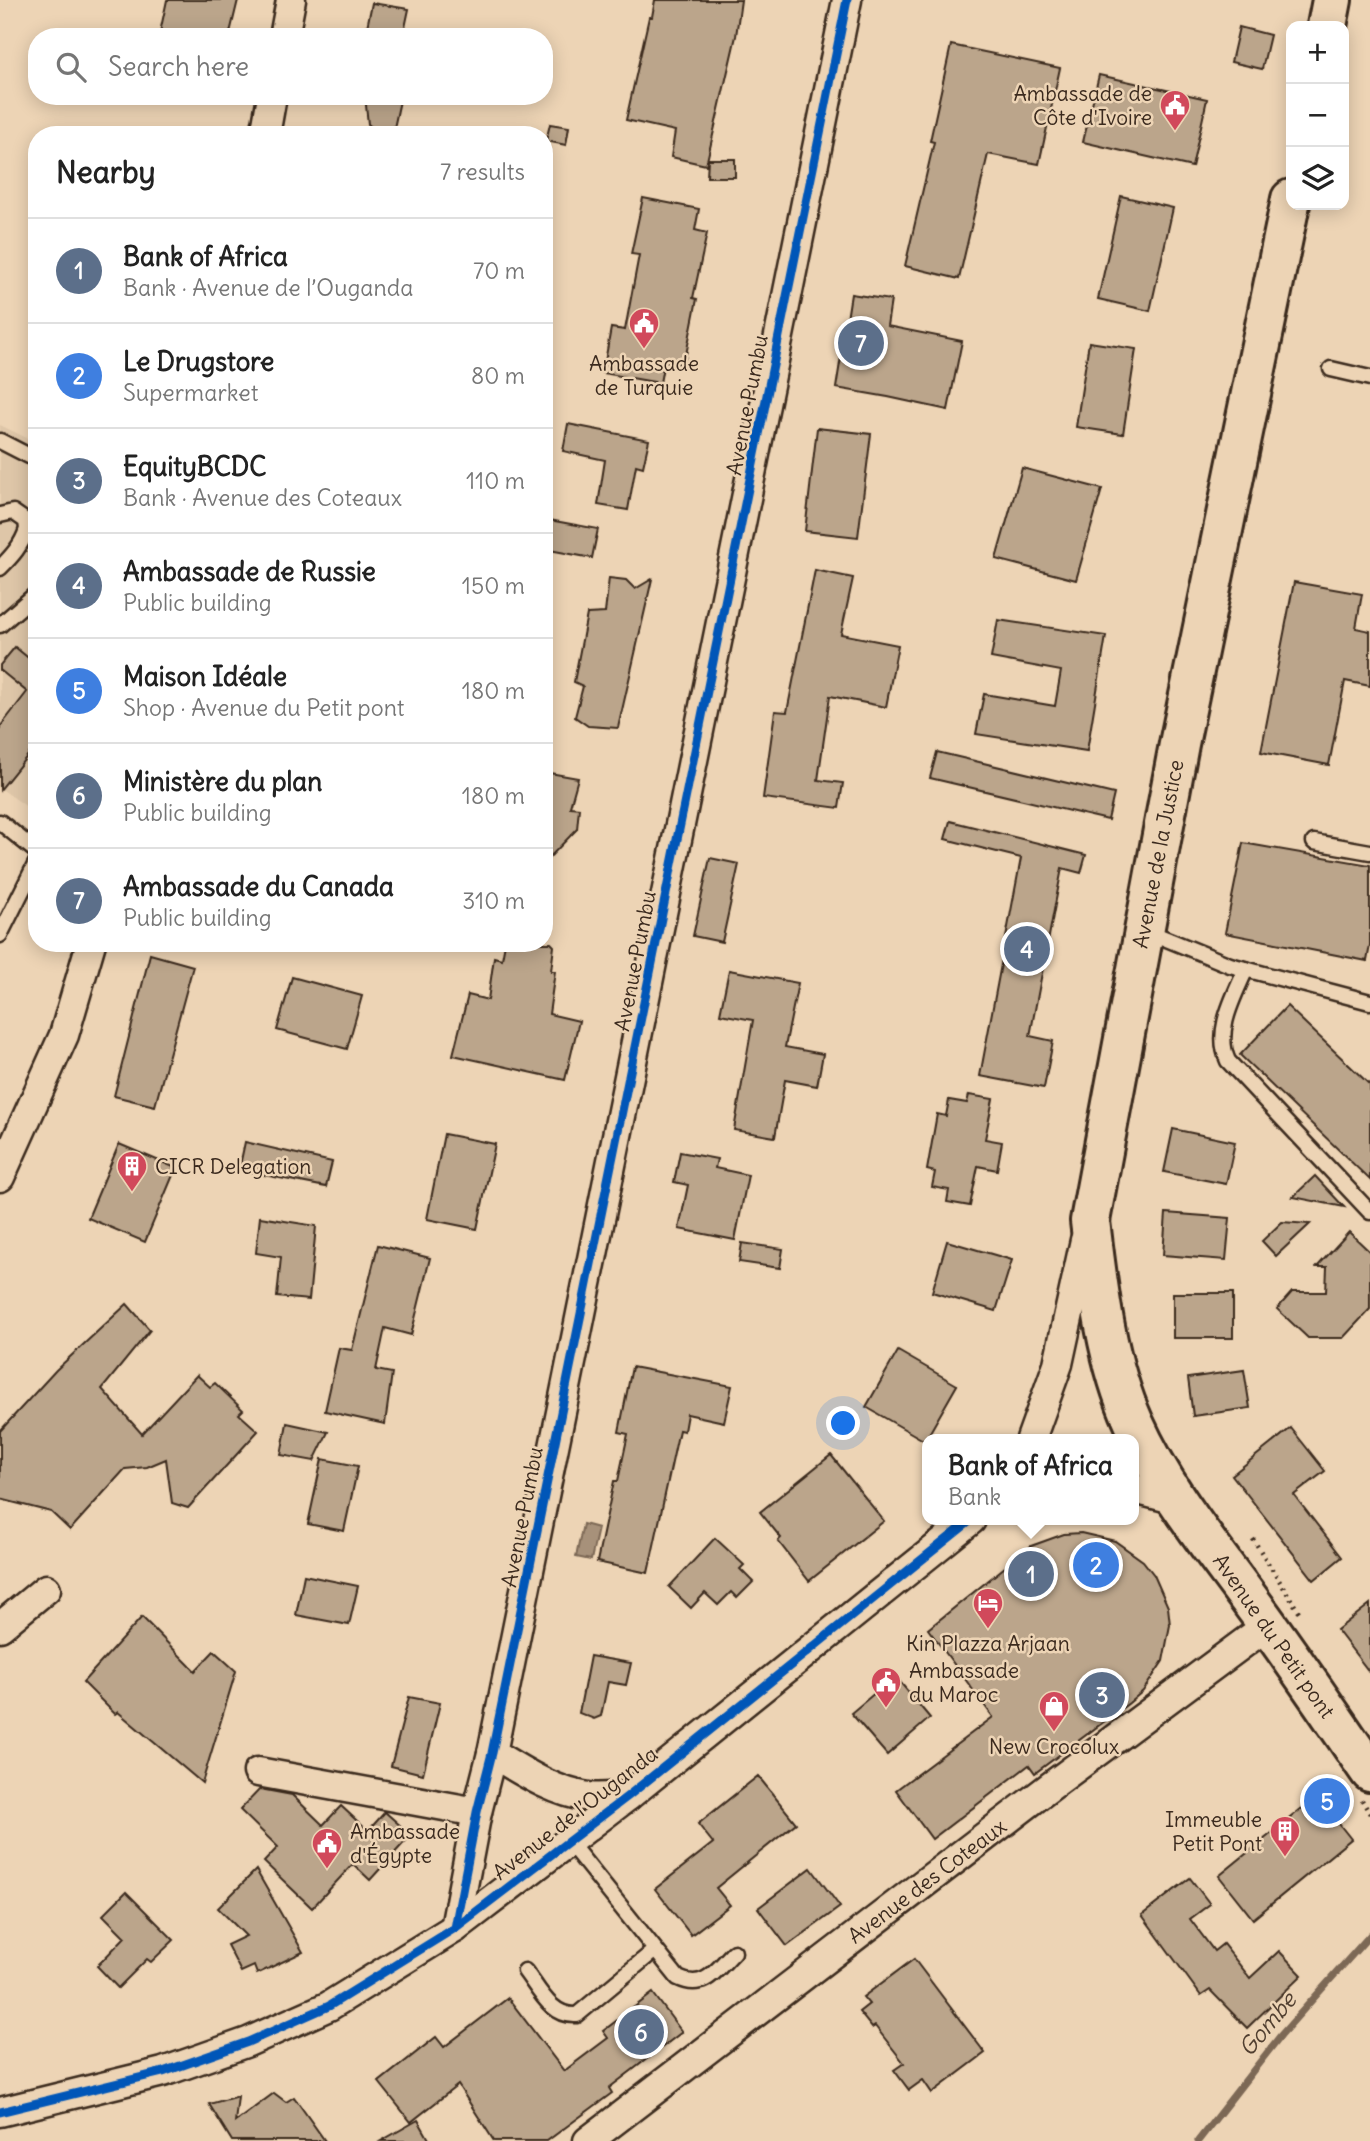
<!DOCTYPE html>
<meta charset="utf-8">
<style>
:root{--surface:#fff;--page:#f2f2f2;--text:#222;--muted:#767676;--line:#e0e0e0;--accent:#0b8043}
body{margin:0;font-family:Delius,sans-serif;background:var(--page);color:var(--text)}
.controls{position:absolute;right:21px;top:21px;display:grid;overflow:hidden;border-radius:14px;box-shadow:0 4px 18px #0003}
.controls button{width:63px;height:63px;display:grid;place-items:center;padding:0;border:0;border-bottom:2px solid var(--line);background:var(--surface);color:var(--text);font:35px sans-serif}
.you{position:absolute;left:844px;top:1424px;width:24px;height:24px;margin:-18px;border:5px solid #fff;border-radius:50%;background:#1a73e8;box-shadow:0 0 0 10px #1a73e833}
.badge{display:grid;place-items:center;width:46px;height:46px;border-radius:50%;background:var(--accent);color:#fff;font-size:23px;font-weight:700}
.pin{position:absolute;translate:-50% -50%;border:4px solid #fff;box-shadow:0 2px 7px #0006}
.popup{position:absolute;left:922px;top:1434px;width:217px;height:91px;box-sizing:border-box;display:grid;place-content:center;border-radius:14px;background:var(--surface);filter:drop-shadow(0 2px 5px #0005);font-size:23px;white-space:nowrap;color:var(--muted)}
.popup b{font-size:26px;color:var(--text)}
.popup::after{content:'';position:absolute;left:50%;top:100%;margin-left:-14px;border:14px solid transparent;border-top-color:var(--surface)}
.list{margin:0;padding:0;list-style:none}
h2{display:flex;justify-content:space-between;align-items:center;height:91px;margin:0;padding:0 28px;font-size:30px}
h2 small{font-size:23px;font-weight:400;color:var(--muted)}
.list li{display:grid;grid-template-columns:46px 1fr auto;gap:21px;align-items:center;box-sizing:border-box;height:105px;padding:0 28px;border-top:2px solid var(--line)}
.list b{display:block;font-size:26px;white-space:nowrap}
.list p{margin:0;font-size:23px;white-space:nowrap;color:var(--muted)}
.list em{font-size:23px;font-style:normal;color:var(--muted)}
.icon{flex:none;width:38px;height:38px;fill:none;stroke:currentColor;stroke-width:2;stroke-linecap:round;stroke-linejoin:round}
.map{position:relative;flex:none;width:1370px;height:2141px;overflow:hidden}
.search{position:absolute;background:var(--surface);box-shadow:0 4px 18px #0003;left:28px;top:28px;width:525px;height:77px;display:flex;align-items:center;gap:18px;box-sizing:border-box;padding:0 24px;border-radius:28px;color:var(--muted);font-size:26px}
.panel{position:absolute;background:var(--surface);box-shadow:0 4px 18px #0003;left:28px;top:126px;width:525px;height:826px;border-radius:28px}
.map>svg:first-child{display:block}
.built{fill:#dec6a8}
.water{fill:#a7917a;stroke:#7c6855;stroke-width:2}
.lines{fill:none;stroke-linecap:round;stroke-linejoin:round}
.stream{stroke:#7c6855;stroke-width:7}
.building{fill:#bba58b;stroke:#3b2a1e;stroke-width:2}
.service-casing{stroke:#3b2a1e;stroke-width:19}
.minor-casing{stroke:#3b2a1e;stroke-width:33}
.secondary-casing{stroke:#3b2a1e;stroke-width:44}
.path{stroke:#3b2a1e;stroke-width:4.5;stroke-dasharray:2 5;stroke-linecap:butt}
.service{stroke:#edd4b5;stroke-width:14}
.minor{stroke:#edd4b5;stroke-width:28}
.secondary{stroke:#edd4b5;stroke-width:38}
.cycleway-casing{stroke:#edd4b5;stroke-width:13}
.cycleway{stroke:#0057b8;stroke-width:9}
.labels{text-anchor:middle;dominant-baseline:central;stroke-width:5;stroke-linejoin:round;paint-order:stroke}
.poi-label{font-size:21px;fill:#3b2a1e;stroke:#edd4b5}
.street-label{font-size:21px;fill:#3b2a1e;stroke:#edd4b5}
.water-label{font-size:23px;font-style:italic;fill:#513f30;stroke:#edd4b5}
</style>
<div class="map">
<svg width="1370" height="2141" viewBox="0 0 1370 2141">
<rect width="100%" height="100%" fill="#edd4b5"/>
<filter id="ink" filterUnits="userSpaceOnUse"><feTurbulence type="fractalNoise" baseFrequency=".0143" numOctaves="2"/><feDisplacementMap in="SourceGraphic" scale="14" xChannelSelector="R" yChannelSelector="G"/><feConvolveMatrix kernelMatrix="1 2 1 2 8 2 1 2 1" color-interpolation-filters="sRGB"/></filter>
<g filter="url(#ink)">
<path class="built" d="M 0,425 L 37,443 L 37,814 L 0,788 Z"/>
<path class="water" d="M 583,1524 L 598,1528 L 591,1560 L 576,1557 Z"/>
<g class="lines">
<path class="stream" d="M 1198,2141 L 1281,2035 L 1370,1935"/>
</g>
<g class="building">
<path d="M 167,0 L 238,0 L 229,37 L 159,37 Z"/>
<path d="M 655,0 L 741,0 L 736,36 L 706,165 L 671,157 L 675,131 L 626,120 L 649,17 L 652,17 Z"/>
<path d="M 372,3 L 409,9 L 403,37 L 365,37 Z"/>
<path d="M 1239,27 L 1270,35 L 1262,69 L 1231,62 Z"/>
<path d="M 951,45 L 1060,68 L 1039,164 L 988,154 L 959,279 L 905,266 L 934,142 L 930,141 Z"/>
<path d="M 1099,75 L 1207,99 L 1192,167 L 1083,142 Z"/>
<path d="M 365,96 L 401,96 L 394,128 L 376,131 L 368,124 Z"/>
<path d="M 550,124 L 569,127 L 566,145 L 546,141 Z"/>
<path d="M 708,159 L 735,159 L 735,177 L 707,177 Z"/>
<path d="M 1121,196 L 1173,208 L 1150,311 L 1098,299 Z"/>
<path d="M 643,198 L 699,209 L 695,230 L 707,233 L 693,298 L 697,299 L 684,365 L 664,361 L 660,383 L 603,373 L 611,328 L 625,330 L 639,255 L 631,254 Z"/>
<path d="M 851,294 L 891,300 L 887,326 L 962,341 L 948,410 L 888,397 L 836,388 Z"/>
<path d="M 1089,342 L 1136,349 L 1123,434 L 1076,427 Z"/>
<path d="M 568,424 L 649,440 L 643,467 L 636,465 L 628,510 L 598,505 L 605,460 L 563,451 Z"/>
<path d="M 817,428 L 871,434 L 858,537 L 805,531 Z"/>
<path d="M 1022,468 L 1102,489 L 1076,580 L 996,559 Z"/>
<path d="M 544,519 L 598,529 L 592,558 L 544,549 Z"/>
<path d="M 815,570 L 853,578 L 841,634 L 898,645 L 886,707 L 830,696 L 818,780 L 843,783 L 839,808 L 763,798 L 775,711 L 787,712 Z"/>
<path d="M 609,578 L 626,580 L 635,589 L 652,579 L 618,728 L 588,726 L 575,717 L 583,686 L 574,682 L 587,614 L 605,613 Z"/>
<path d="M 1294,582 L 1362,594 L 1356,628 L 1370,631 L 1370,686 L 1345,681 L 1329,765 L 1261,752 Z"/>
<path d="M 998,620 L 1106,636 L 1087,751 L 976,734 L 984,694 L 1055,706 L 1061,671 L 991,658 Z"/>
<path d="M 15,647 L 37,665 L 37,744 L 0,790 L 0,727 L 27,692 L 0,670 L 0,665 Z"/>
<path d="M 937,752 L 1114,794 L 1108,820 L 930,778 Z"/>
<path d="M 544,772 L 578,778 L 570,807 L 579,808 L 577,829 L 544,863 Z"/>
<path d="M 950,821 L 1086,855 L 1081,873 L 1062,868 L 1030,1036 L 1053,1041 L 1044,1088 L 980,1076 L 1021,858 L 945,839 Z"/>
<path d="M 1243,843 L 1370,865 L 1370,945 L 1367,961 L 1225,933 Z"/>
<path d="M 710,858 L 739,864 L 722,942 L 693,936 Z"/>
<path d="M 505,943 L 551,943 L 554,946 L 551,971 L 555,971 L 549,1014 L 579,1021 L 565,1080 L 453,1055 L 468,995 L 488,1000 L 494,957 L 502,959 Z"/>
<path d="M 150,954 L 193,966 L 155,1106 L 114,1096 Z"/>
<path d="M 729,970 L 798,983 L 785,1047 L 823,1054 L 817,1086 L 785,1080 L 775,1137 L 734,1130 L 753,1020 L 720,1014 Z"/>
<path d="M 292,977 L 362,996 L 347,1049 L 277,1030 Z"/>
<path d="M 1287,1006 L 1370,1085 L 1370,1180 L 1240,1055 Z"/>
<path d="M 969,1095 L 993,1099 L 985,1139 L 1002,1142 L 997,1170 L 978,1166 L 970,1206 L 947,1202 L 949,1190 L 932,1187 L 935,1172 L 927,1170 L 937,1114 L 946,1116 L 949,1100 L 967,1103 Z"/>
<path d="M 1173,1129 L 1235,1142 L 1226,1184 L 1164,1172 Z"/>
<path d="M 444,1134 L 495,1144 L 477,1229 L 427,1219 Z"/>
<path d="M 245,1142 L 332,1162 L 326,1187 L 239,1170 Z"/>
<path d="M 119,1144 L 176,1168 L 145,1242 L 88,1218 Z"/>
<path d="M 680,1152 L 717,1159 L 715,1168 L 748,1175 L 735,1240 L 679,1229 L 688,1185 L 674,1182 Z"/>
<path d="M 1315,1176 L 1344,1207 L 1293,1197 Z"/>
<path d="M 1166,1213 L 1230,1218 L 1226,1260 L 1163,1255 Z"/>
<path d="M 260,1217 L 316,1226 L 309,1300 L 277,1297 L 281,1257 L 256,1253 Z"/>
<path d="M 1282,1222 L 1310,1224 L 1276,1256 L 1262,1241 Z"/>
<path d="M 1349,1232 L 1370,1252 L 1370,1309 L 1343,1338 L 1308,1338 L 1277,1309 L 1292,1292 L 1326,1292 L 1327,1267 L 1317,1267 Z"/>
<path d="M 947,1241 L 1012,1260 L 996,1311 L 932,1292 Z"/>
<path d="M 742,1243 L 783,1249 L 780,1268 L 739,1262 Z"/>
<path d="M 378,1245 L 430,1258 L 411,1335 L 385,1328 L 376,1370 L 392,1373 L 385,1424 L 325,1411 L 339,1348 L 352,1350 Z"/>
<rect x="1173" y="1293" width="60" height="45"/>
<path d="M 127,1304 L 150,1330 L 102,1389 L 142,1434 L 197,1375 L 210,1387 L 215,1383 L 243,1410 L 239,1414 L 258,1431 L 188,1508 L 172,1503 L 166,1459 L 147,1467 L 125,1469 L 70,1530 L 51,1512 L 0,1499 L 0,1431 L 56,1370 Z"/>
<path d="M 898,1351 L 957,1385 L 925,1441 L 866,1407 Z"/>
<path d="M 632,1367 L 732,1386 L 724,1422 L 687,1414 L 684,1431 L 679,1430 L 648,1573 L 597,1562 L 614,1481 L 618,1481 L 628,1434 L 619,1432 Z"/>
<path d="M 1244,1370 L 1250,1408 L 1193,1416 L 1188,1378 Z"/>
<path d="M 287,1423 L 328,1432 L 314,1461 L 281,1455 Z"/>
<path d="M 1291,1428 L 1325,1471 L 1294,1495 L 1342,1557 L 1314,1580 L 1232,1475 Z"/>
<path d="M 831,1455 L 884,1521 L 809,1581 L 778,1541 L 781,1538 L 760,1512 Z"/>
<path d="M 322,1459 L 358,1466 L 344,1531 L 308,1524 Z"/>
<path d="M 1081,1533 L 1115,1541 L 1143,1561 L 1154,1575 L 1168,1607 L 1170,1625 L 1163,1661 L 1143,1691 L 1129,1703 L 1035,1773 L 1029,1765 L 932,1839 L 896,1790 L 993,1717 L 928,1629 L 1031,1546 L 1064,1534 Z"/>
<path d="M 715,1538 L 744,1565 L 740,1569 L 753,1582 L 737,1598 L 731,1592 L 718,1605 L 705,1593 L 691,1608 L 669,1587 Z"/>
<path d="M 304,1575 L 358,1586 L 349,1625 L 296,1615 Z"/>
<path d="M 1370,1604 L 1370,1673 L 1337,1630 Z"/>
<path d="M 142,1617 L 195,1671 L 214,1651 L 236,1671 L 202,1783 L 118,1712 L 115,1714 L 83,1682 Z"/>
<path d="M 590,1656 L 631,1663 L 626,1685 L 608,1682 L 601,1716 L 594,1719 L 579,1713 Z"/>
<path d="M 895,1676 L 930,1718 L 887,1755 L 851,1713 Z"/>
<path d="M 409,1697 L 440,1703 L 423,1774 L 391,1766 Z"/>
<path d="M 758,1776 L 796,1823 L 716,1888 L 730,1905 L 691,1935 L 655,1889 L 713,1843 L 698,1824 Z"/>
<path d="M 260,1789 L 292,1795 L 323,1825 L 341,1806 L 368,1831 L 385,1812 L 411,1835 L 370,1880 L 353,1864 L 312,1908 L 264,1862 L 278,1847 L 240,1810 Z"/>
<path d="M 1317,1796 L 1351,1839 L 1253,1919 L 1219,1876 Z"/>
<path d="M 811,1868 L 840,1907 L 787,1946 L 758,1908 Z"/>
<path d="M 256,1870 L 303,1952 L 257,1974 L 254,1966 L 241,1972 L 227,1945 L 246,1936 L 218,1908 Z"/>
<path d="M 1190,1878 L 1210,1904 L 1190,1919 L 1214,1951 L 1223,1944 L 1250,1978 L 1279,1951 L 1302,1975 L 1247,2028 L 1210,1990 L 1201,1996 L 1142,1915 Z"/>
<path d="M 126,1892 L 174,1940 L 151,1962 L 147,1959 L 118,1988 L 97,1966 L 125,1937 L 103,1915 Z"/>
<path d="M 914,1959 L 985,2053 L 932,2093 L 923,2080 L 909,2090 L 894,2070 L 904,2063 L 875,2026 L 872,2028 L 859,2012 L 869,2004 L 863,1997 Z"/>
<path d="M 653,1993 L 682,2032 L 609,2088 L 612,2093 L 547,2141 L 494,2141 L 458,2085 L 411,2122 L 379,2082 L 436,2037 L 444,2047 L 508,1998 L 564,2071 L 608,2038 L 603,2031 Z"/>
<path d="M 274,2093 L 286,2102 L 294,2097 L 325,2141 L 232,2141 L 209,2104 L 238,2096 L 235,2122 Z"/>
<path d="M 418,2120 L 430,2141 L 381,2141 Z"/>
</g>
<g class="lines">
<g class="service-casing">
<g id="service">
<path d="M 1331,369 L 1370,378"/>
<path d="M 0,441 L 37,460"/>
<path d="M 0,515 L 13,512 L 26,521 L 27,529 C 22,545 12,556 0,568"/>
<path d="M 0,625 L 37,593"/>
<path d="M 0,822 L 37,852"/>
<path d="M 1314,842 L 1370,852"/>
<path d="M 1147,931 L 1230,965 L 1370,1002"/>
<path d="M 0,935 L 37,861"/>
<path d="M 1246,969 C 1234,997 1214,1031 1228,1061 L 1370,1212"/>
<path d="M 569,1842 L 678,1978 C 705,1991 716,1970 734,1952"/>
<path d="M 525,1971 C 539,1989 551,2017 577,2015 L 655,1950"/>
</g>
</g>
<g class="minor-casing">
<g id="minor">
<path d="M 284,37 L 291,0"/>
<path d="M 265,135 L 272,96"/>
<path d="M 0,1177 L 64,1035 L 91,943"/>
<path d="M 1031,1439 L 1058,1364 L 1085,1240"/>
<path d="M 1134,1489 L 1177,1500"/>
<path d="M 0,1627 L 46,1589"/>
<path d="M 492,1753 C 522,1771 553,1792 589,1797 C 601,1799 616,1796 628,1796"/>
<path d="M 258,1772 L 477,1812"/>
<path d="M 455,1928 L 477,1812 L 492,1753 L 847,0"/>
<path d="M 0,2112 L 163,2072 L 248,2042 L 329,2006 L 455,1928 L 628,1796 L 971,1520"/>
<path d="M 588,2141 L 1051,1786 L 1268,1625"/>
</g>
</g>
<g class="secondary-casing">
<g id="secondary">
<path d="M 1327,26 L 1332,0"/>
<path d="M 1291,199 L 1179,744 L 1090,1221 C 1098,1288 1106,1361 1134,1423 C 1164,1490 1211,1547 1254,1606 C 1294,1660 1332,1717 1370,1772"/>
</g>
</g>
<g class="path">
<path d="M 1253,1539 L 1299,1612"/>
<path d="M 1362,1800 L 1370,1814"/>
</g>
<use href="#service" class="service"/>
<use href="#minor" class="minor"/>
<use href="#secondary" class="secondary"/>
<g class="cycleway-casing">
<g id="cycleway">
<path d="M 455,1928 L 477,1812 L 492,1753 L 847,0"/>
<path d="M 0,2112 L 163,2072 L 248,2042 L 329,2006 L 455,1928 L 628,1796 L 971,1520"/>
</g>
</g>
<use href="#cycleway" class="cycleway"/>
</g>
</g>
<defs>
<g id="civic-pin" transform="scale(1.575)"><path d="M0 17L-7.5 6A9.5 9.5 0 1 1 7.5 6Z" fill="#d1495b" stroke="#edd4b5"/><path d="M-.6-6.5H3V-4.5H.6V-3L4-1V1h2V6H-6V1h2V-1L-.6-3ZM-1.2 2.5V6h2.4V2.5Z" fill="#fff"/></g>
<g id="building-pin" transform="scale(1.575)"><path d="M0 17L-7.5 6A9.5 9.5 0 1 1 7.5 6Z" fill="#d1495b" stroke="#edd4b5"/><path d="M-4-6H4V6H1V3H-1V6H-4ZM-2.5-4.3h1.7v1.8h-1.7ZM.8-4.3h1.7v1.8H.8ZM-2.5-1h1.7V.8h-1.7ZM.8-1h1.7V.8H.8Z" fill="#fff"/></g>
<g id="hotel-pin" transform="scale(1.575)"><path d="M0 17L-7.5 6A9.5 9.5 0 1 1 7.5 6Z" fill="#d1495b" stroke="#edd4b5"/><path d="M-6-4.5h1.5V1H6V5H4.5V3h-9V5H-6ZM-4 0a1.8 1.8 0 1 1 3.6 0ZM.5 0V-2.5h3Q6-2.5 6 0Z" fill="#fff"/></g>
<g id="shop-pin" transform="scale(1.575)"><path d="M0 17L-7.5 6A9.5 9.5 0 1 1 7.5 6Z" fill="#d1495b" stroke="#edd4b5"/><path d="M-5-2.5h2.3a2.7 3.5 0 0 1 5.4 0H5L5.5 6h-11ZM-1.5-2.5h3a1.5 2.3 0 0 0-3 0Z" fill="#fff"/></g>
</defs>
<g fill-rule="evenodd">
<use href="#civic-pin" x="1175" y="105"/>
<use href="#civic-pin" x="644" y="323"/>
<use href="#building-pin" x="132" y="1166"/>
<use href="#hotel-pin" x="988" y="1603"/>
<use href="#civic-pin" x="886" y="1682"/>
<use href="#shop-pin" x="1054" y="1706"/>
<use href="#building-pin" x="1285" y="1831"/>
<use href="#civic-pin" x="327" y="1843"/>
</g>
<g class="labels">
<g class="poi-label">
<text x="1152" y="93" text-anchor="end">Ambassade de<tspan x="1152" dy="24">Côte d'Ivoire</tspan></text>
<text x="644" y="363">Ambassade<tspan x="644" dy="24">de Turquie</tspan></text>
<text x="155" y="1166" text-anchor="start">CICR Delegation</text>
<text x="988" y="1643">Kin Plazza Arjaan</text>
<text x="909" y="1670" text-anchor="start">Ambassade<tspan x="909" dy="24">du Maroc</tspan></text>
<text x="1054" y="1746">New Crocolux</text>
<text x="1262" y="1819" text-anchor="end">Immeuble<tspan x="1262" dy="24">Petit Pont</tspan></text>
<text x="350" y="1831" text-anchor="start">Ambassade<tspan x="350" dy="24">d'Égypte</tspan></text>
</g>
<g class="street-label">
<text transform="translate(747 405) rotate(-79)">Avenue Pumbu</text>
<text transform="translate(1158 854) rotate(-79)">Avenue de la Justice</text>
<text transform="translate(635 961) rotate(-79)">Avenue Pumbu</text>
<text transform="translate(522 1517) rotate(-79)">Avenue Pumbu</text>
<text transform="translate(1274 1636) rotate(55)">Avenue du Petit pont</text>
<text transform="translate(575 1813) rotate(-38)">Avenue de l’Ouganda</text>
<text transform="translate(927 1881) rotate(-37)">Avenue des Coteaux</text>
</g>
<g class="water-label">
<text transform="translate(1267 2024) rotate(-50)">Gombe</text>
</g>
</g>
</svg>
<div class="controls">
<button>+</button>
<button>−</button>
<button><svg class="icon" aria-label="layers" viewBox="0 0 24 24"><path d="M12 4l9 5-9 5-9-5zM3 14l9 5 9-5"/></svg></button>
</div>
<div class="you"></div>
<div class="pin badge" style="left:1031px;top:1574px;background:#5c6f8a">1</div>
<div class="popup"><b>Bank of Africa</b>Bank</div>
<div class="pin badge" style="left:1096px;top:1565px;background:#3f7fe0">2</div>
<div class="pin badge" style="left:1102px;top:1695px;background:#5c6f8a">3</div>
<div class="pin badge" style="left:1027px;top:949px;background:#5c6f8a">4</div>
<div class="pin badge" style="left:1327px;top:1801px;background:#3f7fe0">5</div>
<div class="pin badge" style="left:641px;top:2032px;background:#5c6f8a">6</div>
<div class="pin badge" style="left:861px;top:343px;background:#5c6f8a">7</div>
<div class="search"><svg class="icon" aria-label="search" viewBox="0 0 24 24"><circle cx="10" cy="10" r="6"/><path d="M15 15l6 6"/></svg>Search here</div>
<section class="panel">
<h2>Nearby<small>7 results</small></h2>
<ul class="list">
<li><span class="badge" style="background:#5c6f8a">1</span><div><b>Bank of Africa</b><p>Bank · Avenue de l’Ouganda</p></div><em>70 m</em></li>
<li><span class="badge" style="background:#3f7fe0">2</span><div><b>Le Drugstore</b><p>Supermarket</p></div><em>80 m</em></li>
<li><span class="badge" style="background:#5c6f8a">3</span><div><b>EquityBCDC</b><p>Bank · Avenue des Coteaux</p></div><em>110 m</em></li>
<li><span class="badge" style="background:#5c6f8a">4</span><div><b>Ambassade de Russie</b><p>Public building</p></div><em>150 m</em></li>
<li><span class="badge" style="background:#3f7fe0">5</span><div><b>Maison Idéale</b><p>Shop · Avenue du Petit pont</p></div><em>180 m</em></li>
<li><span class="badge" style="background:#5c6f8a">6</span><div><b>Ministère du plan</b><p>Public building</p></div><em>180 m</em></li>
<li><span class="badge" style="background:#5c6f8a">7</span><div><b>Ambassade du Canada</b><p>Public building</p></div><em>310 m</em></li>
</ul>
</section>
</div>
